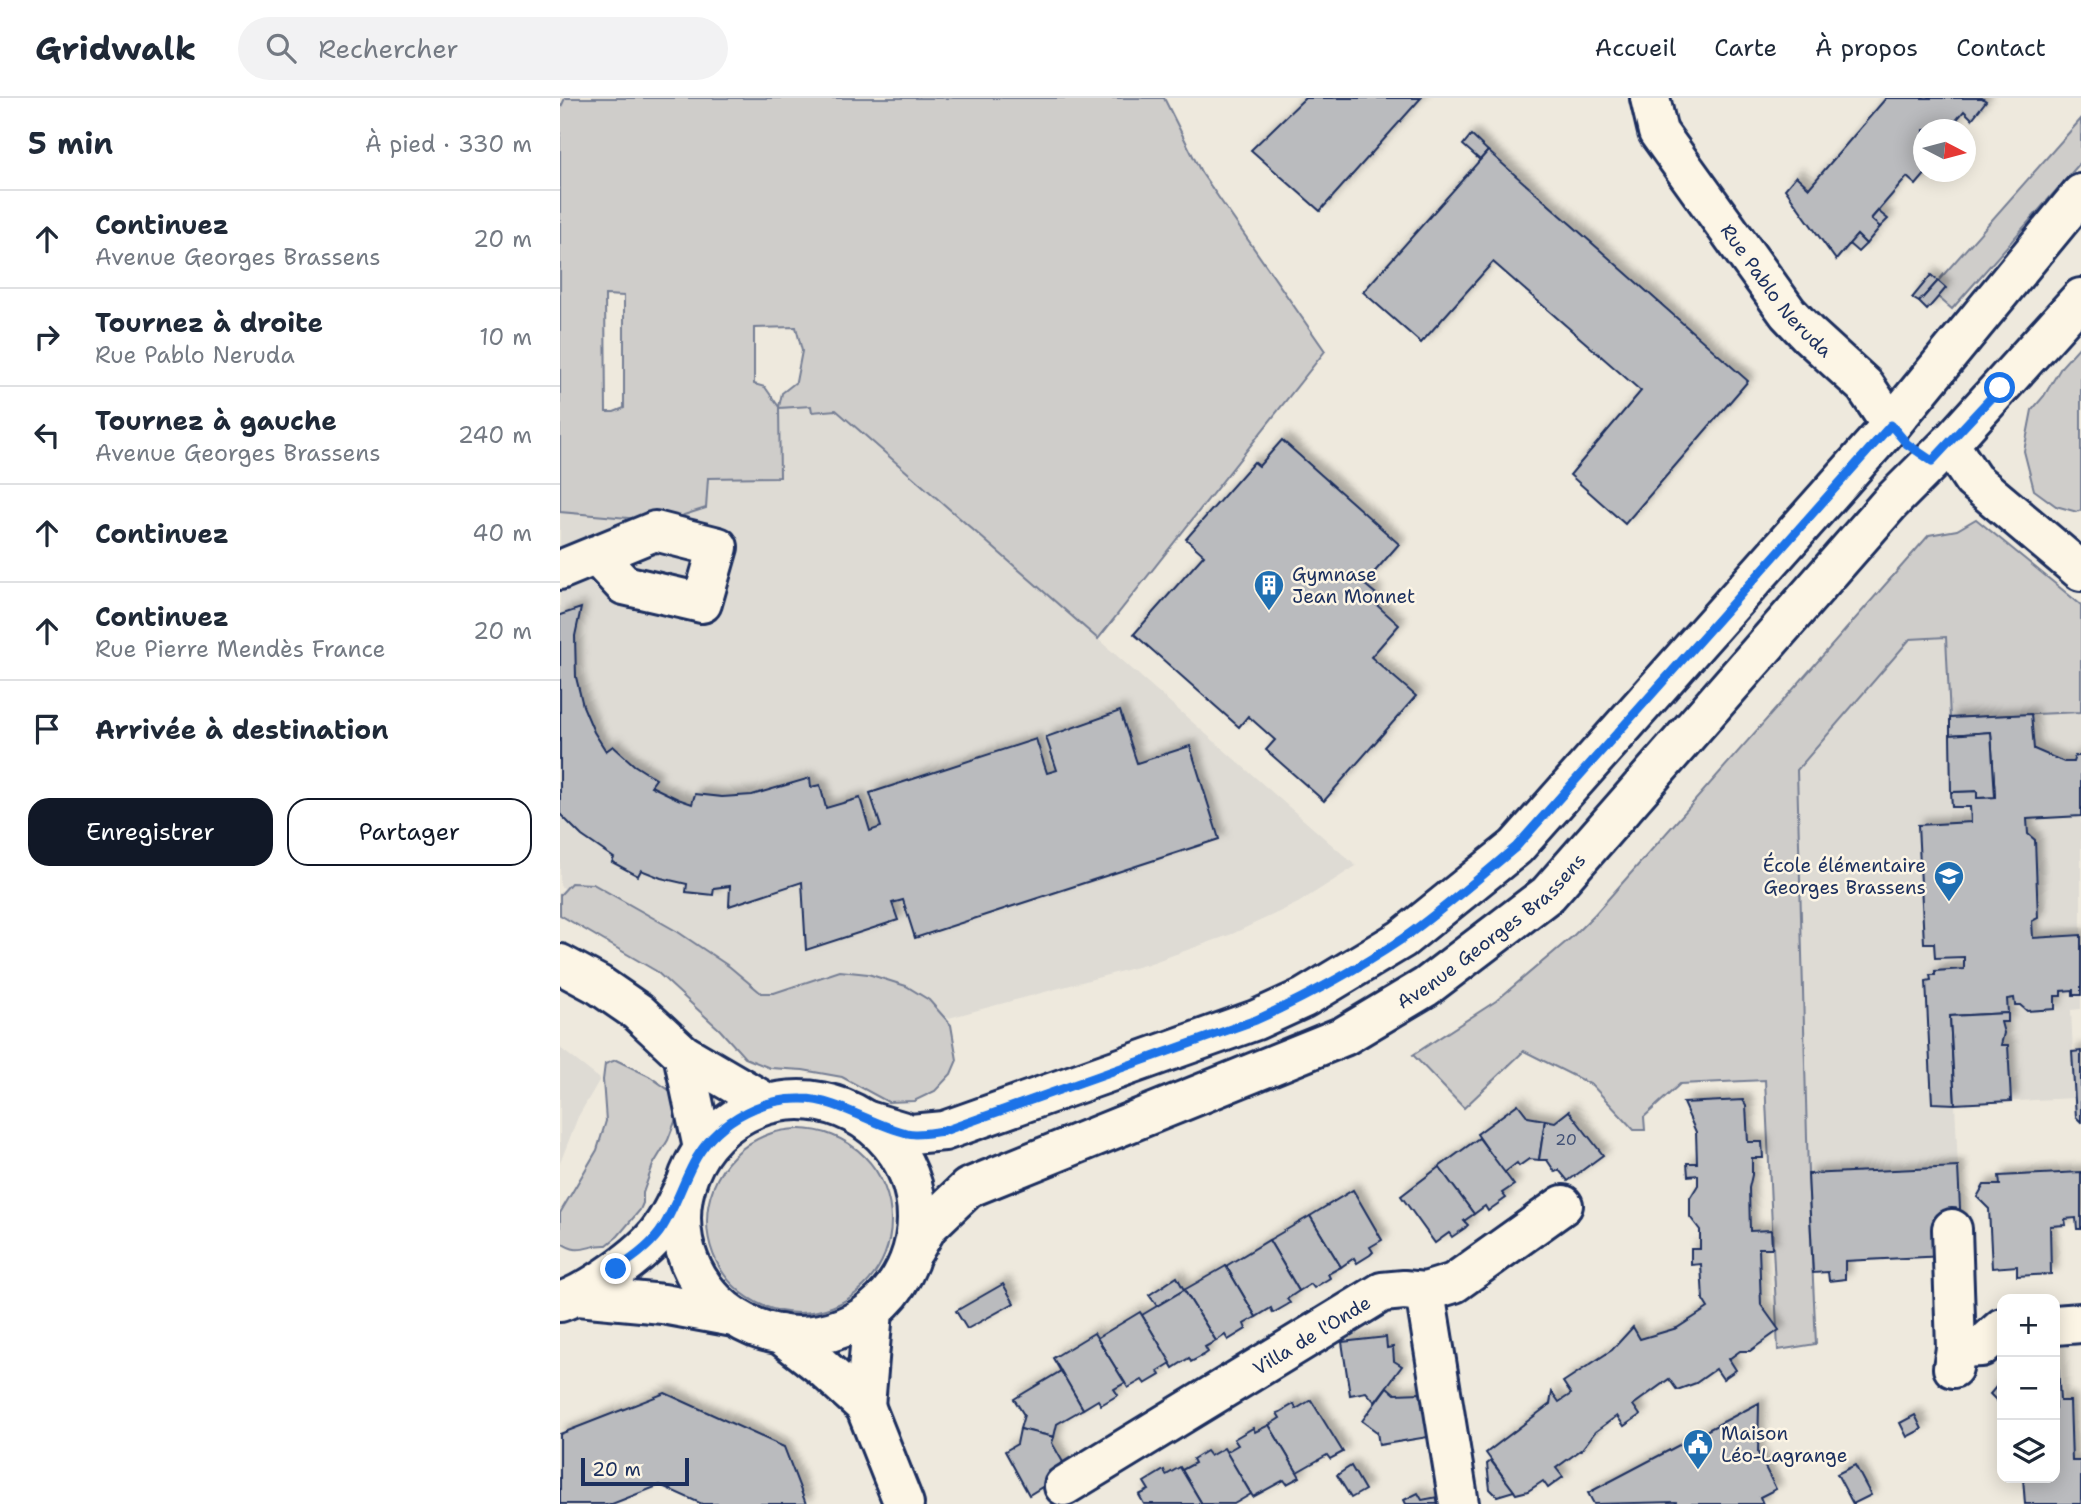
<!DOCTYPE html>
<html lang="fr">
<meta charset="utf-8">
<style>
:root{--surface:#fff;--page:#f2f2f3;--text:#1f2937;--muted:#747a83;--line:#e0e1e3;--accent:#111827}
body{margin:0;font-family:"Shantell Sans",sans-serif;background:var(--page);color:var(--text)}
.controls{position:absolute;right:21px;bottom:21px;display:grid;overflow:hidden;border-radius:14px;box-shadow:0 4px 18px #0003}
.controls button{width:63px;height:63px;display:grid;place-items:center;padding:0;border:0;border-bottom:2px solid var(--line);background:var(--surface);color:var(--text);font:35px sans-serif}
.compass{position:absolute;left:1353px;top:21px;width:63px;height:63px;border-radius:50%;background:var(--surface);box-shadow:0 4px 18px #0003;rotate:96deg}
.scale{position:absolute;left:21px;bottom:18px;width:108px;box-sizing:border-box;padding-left:7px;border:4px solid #1b2f5e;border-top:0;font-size:19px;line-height:24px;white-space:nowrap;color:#1b2f5e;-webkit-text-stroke:5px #fcf5e5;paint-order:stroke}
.stop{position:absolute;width:21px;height:21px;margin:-16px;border:5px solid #1a73e8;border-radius:50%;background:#fff}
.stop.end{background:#1a73e8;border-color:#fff;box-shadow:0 2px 7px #0008}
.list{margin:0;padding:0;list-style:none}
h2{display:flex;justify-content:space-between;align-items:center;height:91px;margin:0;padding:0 28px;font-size:30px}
h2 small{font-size:23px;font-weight:400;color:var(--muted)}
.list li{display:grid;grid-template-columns:46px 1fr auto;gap:21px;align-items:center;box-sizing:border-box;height:98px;padding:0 28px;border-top:2px solid var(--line)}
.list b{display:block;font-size:26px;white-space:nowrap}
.list p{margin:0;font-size:23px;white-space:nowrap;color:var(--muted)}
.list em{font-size:23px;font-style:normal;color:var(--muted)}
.actions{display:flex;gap:14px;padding:21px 28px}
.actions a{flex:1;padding:16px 0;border:2px solid var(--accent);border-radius:21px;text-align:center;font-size:24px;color:var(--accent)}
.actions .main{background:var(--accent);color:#fff}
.icon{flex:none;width:38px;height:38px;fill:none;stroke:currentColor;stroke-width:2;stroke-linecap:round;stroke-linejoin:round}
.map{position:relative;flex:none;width:1521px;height:1406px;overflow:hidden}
header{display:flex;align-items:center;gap:42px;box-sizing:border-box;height:98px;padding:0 35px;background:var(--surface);border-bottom:2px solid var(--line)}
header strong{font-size:33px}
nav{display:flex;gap:38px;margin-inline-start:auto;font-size:24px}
.search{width:490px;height:63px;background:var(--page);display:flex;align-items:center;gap:18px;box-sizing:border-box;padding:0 24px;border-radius:38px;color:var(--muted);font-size:26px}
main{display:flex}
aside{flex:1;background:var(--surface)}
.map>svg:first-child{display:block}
.built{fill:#dedbd4}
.green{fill:#cfcdca;stroke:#757e94;stroke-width:2;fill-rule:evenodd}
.building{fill:#babbbe;stroke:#1b2f5e;stroke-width:2;filter:url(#shadow)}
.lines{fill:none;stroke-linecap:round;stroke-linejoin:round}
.minor-casing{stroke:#1b2f5e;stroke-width:44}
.major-casing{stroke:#1b2f5e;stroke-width:44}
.minor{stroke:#fcf5e5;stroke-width:38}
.major{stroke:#fcf5e5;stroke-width:38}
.route{stroke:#1a73e8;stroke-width:9}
.labels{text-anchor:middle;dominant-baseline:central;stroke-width:5;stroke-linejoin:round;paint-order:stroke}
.number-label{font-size:16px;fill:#435276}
.street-label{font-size:19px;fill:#1b2f5e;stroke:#fcf5e5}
.poi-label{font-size:19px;fill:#1b2f5e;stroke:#fcf5e5;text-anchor:start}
</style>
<header>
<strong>Gridwalk</strong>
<div class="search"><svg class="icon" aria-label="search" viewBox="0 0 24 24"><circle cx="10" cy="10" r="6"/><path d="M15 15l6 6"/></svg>Rechercher</div>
<nav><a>Accueil</a><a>Carte</a><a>À propos</a><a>Contact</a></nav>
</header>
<main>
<aside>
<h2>5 min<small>À pied · 330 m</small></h2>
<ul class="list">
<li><svg class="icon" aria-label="ahead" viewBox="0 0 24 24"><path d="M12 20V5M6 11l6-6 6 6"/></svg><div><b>Continuez</b><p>Avenue Georges Brassens</p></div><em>20 m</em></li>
<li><svg class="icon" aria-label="right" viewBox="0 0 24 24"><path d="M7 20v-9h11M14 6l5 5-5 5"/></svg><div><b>Tournez à droite</b><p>Rue Pablo Neruda</p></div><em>10 m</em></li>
<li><svg class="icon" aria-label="left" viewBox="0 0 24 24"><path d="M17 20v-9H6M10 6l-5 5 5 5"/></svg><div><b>Tournez à gauche</b><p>Avenue Georges Brassens</p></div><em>240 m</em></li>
<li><svg class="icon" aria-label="ahead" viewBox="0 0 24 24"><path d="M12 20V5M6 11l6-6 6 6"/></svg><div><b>Continuez</b></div><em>40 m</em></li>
<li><svg class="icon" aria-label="ahead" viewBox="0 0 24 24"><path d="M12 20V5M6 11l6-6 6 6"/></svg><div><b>Continuez</b><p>Rue Pierre Mendès France</p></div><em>20 m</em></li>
<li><svg class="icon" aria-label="arrive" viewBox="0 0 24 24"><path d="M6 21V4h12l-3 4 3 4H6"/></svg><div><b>Arrivée à destination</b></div></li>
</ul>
<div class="actions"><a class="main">Enregistrer</a><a>Partager</a></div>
</aside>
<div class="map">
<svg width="1521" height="1406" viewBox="0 0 1521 1406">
<defs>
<filter id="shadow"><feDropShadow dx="6" dy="-6" stdDeviation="3.5" flood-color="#0004"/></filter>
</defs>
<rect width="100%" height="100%" fill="#eee9dd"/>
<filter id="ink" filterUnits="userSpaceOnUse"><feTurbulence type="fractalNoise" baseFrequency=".0143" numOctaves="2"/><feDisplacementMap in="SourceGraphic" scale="14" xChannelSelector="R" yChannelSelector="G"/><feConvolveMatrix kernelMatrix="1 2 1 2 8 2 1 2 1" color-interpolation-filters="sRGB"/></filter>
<g filter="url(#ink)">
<g class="built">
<path d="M 252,308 L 253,314 L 276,312 L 281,315 L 796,768 L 738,805 L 672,836 L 588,866 L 315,940 L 255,924 L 0,788 L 0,414 L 114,424 L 136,412 L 147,380 L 220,378 L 219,310 Z"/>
<path d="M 1386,539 L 1498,615 L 1521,614 L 1521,911 L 1511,912 L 1515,1000 L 1395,1006 L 1398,1069 L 1248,1076 L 1237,672 L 1350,541 Z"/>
<path d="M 0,950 L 40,981 L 18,1019 L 0,1065 Z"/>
</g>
<g class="green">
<path d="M 5,0 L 604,0 L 641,74 L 765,253 L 538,541 L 276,312 L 252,314 L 251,308 L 219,310 L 220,379 L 148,380 L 146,410 L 124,417 L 114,424 L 0,414 L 0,11 ZM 45,197 L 64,198 L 64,310 L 54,314 L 46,314 ZM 236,229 L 242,253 L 236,284 L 222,295 L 219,309 L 205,289 L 194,286 L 194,230 Z"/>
<path d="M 1521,21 L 1521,64 L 1392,211 L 1378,199 L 1385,190 L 1378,183 Z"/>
<path d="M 1521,247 L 1521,412 L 1517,414 L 1496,408 L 1474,392 L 1464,353 L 1472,312 L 1484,298 L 1502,268 Z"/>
<path d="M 1416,421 L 1521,507 L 1521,614 L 1390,620 L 1386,539 L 1350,541 L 1237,672 L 1248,1076 L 1256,1246 L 1218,1252 L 1205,982 L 1120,986 L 1084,1019 L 1085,1032 L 1074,1032 L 1032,987 L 964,953 L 904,1010 L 853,957 L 936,903 L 1013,838 L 1035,816 L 1369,437 L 1397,432 Z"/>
<path d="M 11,785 L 33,786 L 118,834 L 170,869 L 201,895 L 214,895 L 280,873 L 308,876 L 346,888 L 369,902 L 391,927 L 397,962 L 391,976 L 375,993 L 354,1003 L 328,1004 L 282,979 L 243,972 L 210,970 L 185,960 L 160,932 L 96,873 L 0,817 L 0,797 Z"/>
<path d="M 56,962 L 89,978 L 113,995 L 119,1013 L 108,1042 L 93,1067 L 83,1095 L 83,1105 L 80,1112 L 58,1138 L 47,1147 C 27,1146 20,1159 0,1144 L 0,1115 L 37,1052 L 46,1023 L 43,982 L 45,966 Z"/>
<circle cx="239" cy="1123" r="92"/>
</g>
<g class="building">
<path d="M 745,0 L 861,0 L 760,113 L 691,52 Z"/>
<path d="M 1326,0 L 1422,0 L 1426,3 L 1412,21 L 1404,13 L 1388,32 L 1364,32 L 1364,74 L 1367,74 L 1356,87 L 1347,79 L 1311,121 L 1320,129 L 1306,146 L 1297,137 L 1276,162 L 1225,91 L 1236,78 L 1249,90 Z"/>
<path d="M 911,37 L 928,53 L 920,62 L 903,47 Z"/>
<path d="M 928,53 L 1188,283 L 1065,426 L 1010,377 L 1081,293 L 933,164 L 861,245 L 803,194 Z"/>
<path d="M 1318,113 L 1328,121 L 1320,129 L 1311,121 Z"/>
<path d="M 1297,137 L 1306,146 L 1298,154 L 1289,146 Z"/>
<path d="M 1371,177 L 1378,183 L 1359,204 L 1352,200 Z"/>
<path d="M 1378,183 L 1386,190 L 1367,212 L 1359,204 Z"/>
<path d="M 722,342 L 839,446 L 804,486 L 816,496 L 811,502 L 839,527 L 811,559 L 856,598 L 764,703 L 706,652 L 715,642 L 688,618 L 679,629 L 574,536 L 644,457 L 626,441 L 694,364 L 699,368 Z"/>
<path d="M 21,510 L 15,538 L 16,579 L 23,608 L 34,634 L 46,653 L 53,648 L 74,667 L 96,681 L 91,688 L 118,701 L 132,706 L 135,696 L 162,699 L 192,697 L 250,680 L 251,689 L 260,687 L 266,710 L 300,700 L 310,733 L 321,729 L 310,695 L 476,641 L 487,675 L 497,672 L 486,639 L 560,613 L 577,665 L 630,648 L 659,741 L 355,840 L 343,802 L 332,805 L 338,822 L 246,852 L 242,784 L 169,808 L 170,788 L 154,790 L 153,797 L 126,794 L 127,786 L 101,780 L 81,772 L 78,778 L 52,764 L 54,760 L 22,738 L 0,716 L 0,517 Z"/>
<path d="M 1471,616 L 1474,651 L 1504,664 L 1513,664 L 1515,658 L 1521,658 L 1521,718 L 1467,721 L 1468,736 L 1475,742 L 1478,820 L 1472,823 L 1473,840 L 1521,837 L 1521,897 L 1513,897 L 1513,892 L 1501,893 L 1501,898 L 1495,898 L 1495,911 L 1467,913 L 1460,907 L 1455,907 L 1454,900 L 1447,901 L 1448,915 L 1390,918 L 1395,1006 L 1372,1005 L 1366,883 L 1371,882 L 1370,877 L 1375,877 L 1375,873 L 1404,871 L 1404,859 L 1375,860 L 1374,845 L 1364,845 L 1358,727 L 1411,724 L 1410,709 L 1392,709 L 1391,694 L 1417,693 L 1417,700 L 1435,699 L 1431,634 L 1390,637 L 1390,620 Z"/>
<path d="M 1431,634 L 1435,699 L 1417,700 L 1417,693 L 1391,694 L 1390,637 Z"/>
<path d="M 1448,915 L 1448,924 L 1441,924 L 1444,935 L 1441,947 L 1448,947 L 1451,1003 L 1395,1006 L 1390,918 Z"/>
<path d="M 1521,953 L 1521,1024 L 1516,1019 L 1512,954 Z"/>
<path d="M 1183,1002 L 1186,1007 L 1188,1044 L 1202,1044 L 1203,1060 L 1192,1060 L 1192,1077 L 1189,1090 L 1190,1133 L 1211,1132 L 1212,1150 L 1199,1150 L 1201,1207 L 1219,1232 L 1190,1253 L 1180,1253 L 1169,1261 L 1176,1272 L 1163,1281 L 1156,1271 L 1136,1285 L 1117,1292 L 1109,1281 L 1073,1307 L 1080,1317 L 1064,1328 L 1057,1318 L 1035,1334 L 1022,1351 L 996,1370 L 1003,1379 L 988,1390 L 983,1383 L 968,1393 L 956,1396 L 926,1355 L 990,1306 L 992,1294 L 999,1304 L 1011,1296 L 1003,1284 L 1052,1252 L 1073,1229 L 1080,1241 L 1117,1230 L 1148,1210 L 1143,1202 L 1141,1166 L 1131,1167 L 1131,1151 L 1140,1151 L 1140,1132 L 1130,1119 L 1130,1100 L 1138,1087 L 1138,1077 L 1128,1078 L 1127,1065 L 1137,1065 L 1136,1034 L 1123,1005 Z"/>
<path d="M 958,1006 L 968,1019 L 985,1022 L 979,1062 L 969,1061 L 959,1068 L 957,1065 L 944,1075 L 917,1036 Z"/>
<path d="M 1009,1013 L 1043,1057 L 1008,1083 L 999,1072 L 995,1074 L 987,1062 L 979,1062 L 985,1022 L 995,1024 Z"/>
<path d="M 919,1040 L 954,1087 L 942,1095 L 946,1100 L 932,1110 L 928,1113 L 925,1108 L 914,1116 L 879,1069 Z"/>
<path d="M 879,1069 L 914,1116 L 904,1123 L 908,1127 L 905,1130 L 892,1139 L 889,1135 L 875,1145 L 841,1098 Z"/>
<path d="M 1398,1069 L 1401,1131 L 1385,1158 L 1285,1163 L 1285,1181 L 1269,1183 L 1268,1174 L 1253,1175 L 1248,1076 Z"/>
<path d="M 1521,1074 L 1521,1131 L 1517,1131 L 1516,1120 L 1505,1121 L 1506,1127 L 1490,1128 L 1491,1176 L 1457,1178 L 1457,1168 L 1432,1170 L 1429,1111 L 1417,1099 L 1424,1087 L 1440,1087 L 1439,1078 Z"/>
<path d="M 793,1092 L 822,1142 L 810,1149 L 813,1154 L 810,1157 L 797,1165 L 794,1160 L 781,1169 L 750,1118 Z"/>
<path d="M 750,1118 L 781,1169 L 768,1176 L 770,1180 L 757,1188 L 754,1190 L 751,1186 L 739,1193 L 709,1142 Z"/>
<path d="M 709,1142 L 739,1193 L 727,1201 L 730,1205 L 727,1207 L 713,1215 L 711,1210 L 696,1219 L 666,1168 Z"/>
<path d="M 666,1168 L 696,1219 L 684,1226 L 686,1231 L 668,1242 L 665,1237 L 656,1243 L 624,1192 Z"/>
<path d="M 617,1179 L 624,1192 L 597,1208 L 589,1197 Z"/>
<path d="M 443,1186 L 454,1205 L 407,1231 L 396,1213 Z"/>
<path d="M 624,1192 L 656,1243 L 645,1249 L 648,1254 L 644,1257 L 631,1264 L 629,1260 L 613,1270 L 582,1217 Z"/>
<path d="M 580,1214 L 611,1265 L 598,1273 L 600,1277 L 585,1286 L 582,1282 L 568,1290 L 537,1240 Z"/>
<path d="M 534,1235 L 565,1285 L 554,1291 L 558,1297 L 541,1307 L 538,1302 L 523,1311 L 493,1260 Z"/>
<path d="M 826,1239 L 827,1250 L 833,1249 L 834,1263 L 842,1268 L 815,1304 L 806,1294 L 790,1297 L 782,1244 Z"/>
<path d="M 1495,1246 L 1497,1246 L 1500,1303 L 1510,1303 L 1512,1363 L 1521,1363 L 1521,1406 L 1465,1406 L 1463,1380 L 1495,1380 Z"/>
<path d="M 501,1273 L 523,1311 L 497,1326 L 494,1339 L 460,1331 L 464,1317 L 454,1301 Z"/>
<path d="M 1442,1282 L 1442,1308 L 1430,1296 Z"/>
<path d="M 827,1289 L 835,1296 L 861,1295 L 868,1339 L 819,1347 L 817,1334 L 802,1323 Z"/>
<path d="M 105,1295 L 224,1349 L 246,1406 L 142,1406 L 100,1387 L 52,1406 L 0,1406 L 0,1336 Z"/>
<path d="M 751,1302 L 783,1354 L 770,1361 L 767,1357 L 737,1374 L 709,1327 L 720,1320 L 717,1315 L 720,1314 L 734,1306 L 736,1311 Z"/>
<path d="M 1199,1305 L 1198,1355 L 1216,1391 L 1200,1399 L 1203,1406 L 1117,1406 L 1116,1404 L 1034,1406 L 1028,1395 Z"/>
<path d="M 1355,1317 L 1362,1331 L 1347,1339 L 1340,1325 Z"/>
<path d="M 709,1327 L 740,1379 L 727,1386 L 724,1382 L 693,1399 L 666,1354 L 678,1347 L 674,1341 L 693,1330 L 695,1334 Z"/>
<path d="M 460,1331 L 494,1339 L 492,1345 L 508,1373 L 469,1397 L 445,1353 L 457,1346 Z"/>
<path d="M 664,1350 L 691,1396 L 674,1406 L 642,1406 L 622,1372 L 635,1365 L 633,1361 L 646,1353 L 650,1358 Z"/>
<path d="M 931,1363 L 954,1393 L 937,1398 L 930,1391 L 927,1366 Z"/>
<path d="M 1295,1367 L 1311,1397 L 1293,1406 L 1277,1376 Z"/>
<path d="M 791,1368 L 805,1392 L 791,1400 L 777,1377 Z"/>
<path d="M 620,1369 L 642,1406 L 584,1406 L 579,1397 L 589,1392 L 584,1384 L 604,1372 L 606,1377 Z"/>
<path d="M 858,1395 L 862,1402 L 878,1399 L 879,1406 L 846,1406 L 844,1402 Z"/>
</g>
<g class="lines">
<g class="minor-casing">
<g id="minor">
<path id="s1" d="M 1090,0 L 1098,34 L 1228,215 L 1248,236 L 1305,288 L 1331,327"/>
<path d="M 1389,346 L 1413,382 L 1521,473"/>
<path d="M 0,472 L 95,433 L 158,449 L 142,505 L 64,487 L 36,457"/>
<path d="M 0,866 L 39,887 L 78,914 L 123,956 L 207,1005"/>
<path d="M 123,956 L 143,1050"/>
<path d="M 1392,1131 L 1396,1250 L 1393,1270"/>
<path d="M 865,1194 L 899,1406"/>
<path d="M 18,1198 L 103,1206 L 174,1219"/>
<path d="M 0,1204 C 29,1194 83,1157 101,1131 C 111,1118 117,1102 125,1088"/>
<path d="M 1495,1227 L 1521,1225"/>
<path d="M 1396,1250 L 1421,1249 L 1442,1230"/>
<path id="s2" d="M 504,1388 L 822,1194 L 844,1192 L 865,1194 L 894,1185 L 1003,1107"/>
</g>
</g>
<g class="major-casing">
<g id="major">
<circle cx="239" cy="1120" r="118"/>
<path d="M 308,1023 L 351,1036 L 384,1033 L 696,922 L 744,900 L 842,841 L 956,749 L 1331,327 L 1521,96"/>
<path id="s3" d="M 354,1152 L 368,1128 L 408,1090 L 784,938 L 866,889 L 988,796 L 1330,405 L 1389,346 L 1521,200"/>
<path d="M 220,1236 L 260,1267 L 305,1308 L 344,1406"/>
<path d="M 305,1308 L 313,1213"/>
</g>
</g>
<use href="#minor" class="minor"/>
<use href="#major" class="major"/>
</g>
</g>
<g class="lines" filter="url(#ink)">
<path class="route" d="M 56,1171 C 74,1160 92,1147 103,1129 C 115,1109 122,1087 133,1066 C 153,1027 197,1000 242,1001 C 277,1001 312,1027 347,1035 C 358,1038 373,1034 384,1033 L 696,922 C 746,899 796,872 842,841 C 882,813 919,780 956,749 L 1331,327 L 1347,346 L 1372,363 L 1440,290"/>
</g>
<defs>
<g id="building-pin" transform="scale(1.575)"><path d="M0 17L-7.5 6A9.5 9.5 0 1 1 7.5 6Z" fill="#1f6fb2" stroke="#fcf5e5"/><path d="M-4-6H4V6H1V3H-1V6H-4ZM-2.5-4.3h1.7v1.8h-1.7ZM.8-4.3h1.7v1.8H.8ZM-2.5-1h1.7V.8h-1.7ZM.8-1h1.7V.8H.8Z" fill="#fff"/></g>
<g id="school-pin" transform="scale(1.575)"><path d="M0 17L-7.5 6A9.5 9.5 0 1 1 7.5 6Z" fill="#1f6fb2" stroke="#fcf5e5"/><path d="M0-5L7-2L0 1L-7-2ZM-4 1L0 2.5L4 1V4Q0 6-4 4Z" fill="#fff"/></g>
<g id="civic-pin" transform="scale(1.575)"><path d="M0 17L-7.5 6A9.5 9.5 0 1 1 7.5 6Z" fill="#1f6fb2" stroke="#fcf5e5"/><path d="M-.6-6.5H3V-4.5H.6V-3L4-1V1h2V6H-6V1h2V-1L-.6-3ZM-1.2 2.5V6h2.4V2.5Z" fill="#fff"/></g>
</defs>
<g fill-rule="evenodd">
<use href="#building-pin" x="709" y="487"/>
<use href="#school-pin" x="1389" y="778"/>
<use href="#civic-pin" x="1138" y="1346"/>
</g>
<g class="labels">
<g class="number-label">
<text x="1006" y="1041">20</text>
</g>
<g class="street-label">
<text stroke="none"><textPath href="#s1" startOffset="233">Rue Pablo Neruda</textPath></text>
<text stroke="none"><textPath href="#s3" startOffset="670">Avenue Georges Brassens</textPath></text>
<text stroke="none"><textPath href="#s2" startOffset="290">Villa de l'Onde</textPath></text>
</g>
<g class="poi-label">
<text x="732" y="476">Gymnase<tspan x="732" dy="22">Jean Monnet</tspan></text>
<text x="1366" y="767" text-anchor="end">École élémentaire<tspan x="1366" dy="22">Georges Brassens</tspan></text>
<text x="1161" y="1335">Maison<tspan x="1161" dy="22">Léo-Lagrange</tspan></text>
</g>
</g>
</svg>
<div class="controls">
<button>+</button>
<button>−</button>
<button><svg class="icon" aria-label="layers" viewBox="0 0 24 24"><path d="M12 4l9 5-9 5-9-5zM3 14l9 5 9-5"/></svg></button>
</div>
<svg class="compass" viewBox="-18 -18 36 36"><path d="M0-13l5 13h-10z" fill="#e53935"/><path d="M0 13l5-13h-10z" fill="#747a83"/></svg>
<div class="scale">20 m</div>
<div class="stop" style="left:1440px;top:290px"></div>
<div class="stop end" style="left:56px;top:1171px"></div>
</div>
</main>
